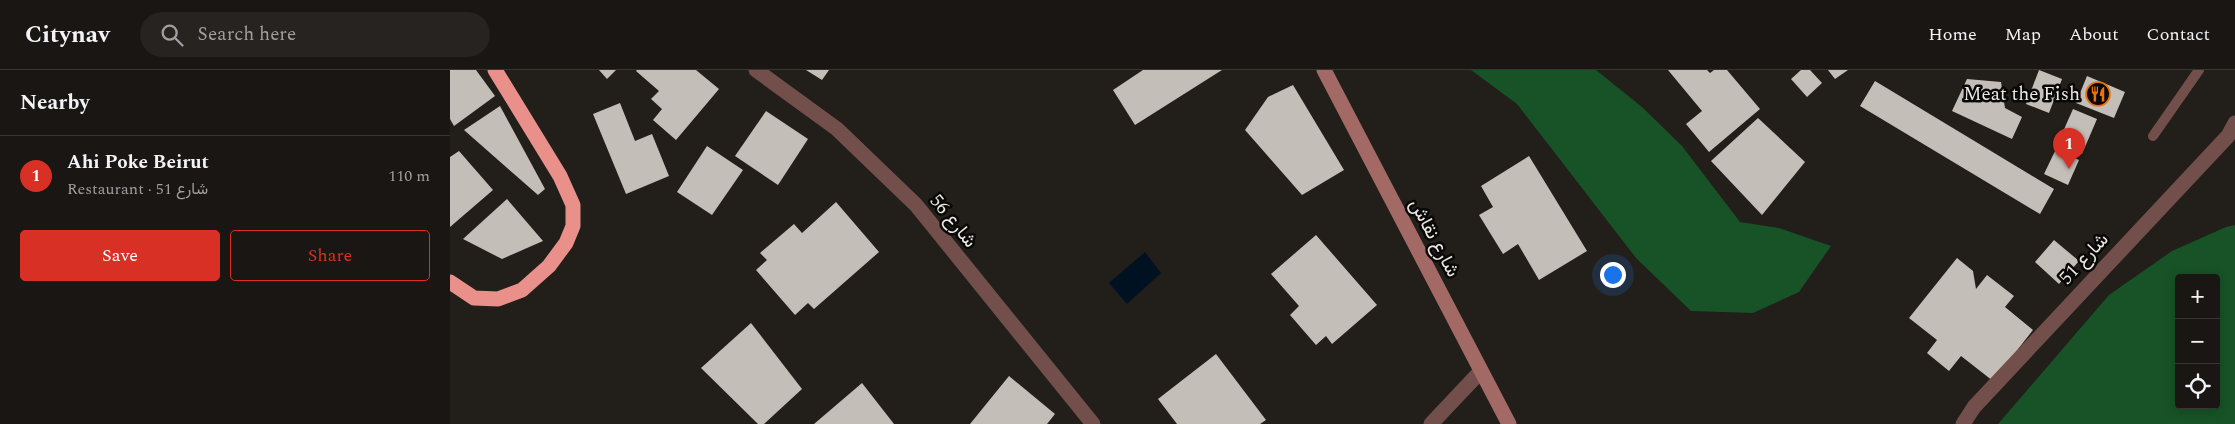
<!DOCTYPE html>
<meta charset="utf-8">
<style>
:root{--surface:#1a1613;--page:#272321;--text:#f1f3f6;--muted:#9f9fa0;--line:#383533;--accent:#d93025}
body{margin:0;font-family:Spectral,Vazirmatn,serif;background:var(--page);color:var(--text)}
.controls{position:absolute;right:15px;bottom:15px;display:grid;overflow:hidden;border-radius:5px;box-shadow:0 2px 12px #0003}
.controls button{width:45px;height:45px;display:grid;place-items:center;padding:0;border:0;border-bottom:1px solid var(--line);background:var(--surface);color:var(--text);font:25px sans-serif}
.you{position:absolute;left:1162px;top:204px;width:18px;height:18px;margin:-12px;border:4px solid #fff;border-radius:50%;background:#1a73e8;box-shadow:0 0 0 8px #1a73e833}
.badge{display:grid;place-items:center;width:32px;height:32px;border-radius:50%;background:var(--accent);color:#fff;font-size:16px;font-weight:700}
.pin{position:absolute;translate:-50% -41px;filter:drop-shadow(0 1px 2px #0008)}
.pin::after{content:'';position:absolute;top:26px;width:18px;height:15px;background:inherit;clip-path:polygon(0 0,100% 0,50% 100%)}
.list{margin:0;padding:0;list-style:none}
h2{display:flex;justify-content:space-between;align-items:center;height:65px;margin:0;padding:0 20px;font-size:21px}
h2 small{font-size:16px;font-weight:400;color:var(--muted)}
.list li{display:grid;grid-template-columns:32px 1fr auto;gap:15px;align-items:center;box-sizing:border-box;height:80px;padding:0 20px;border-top:1px solid var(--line)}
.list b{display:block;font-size:19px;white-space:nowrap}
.list p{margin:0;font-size:16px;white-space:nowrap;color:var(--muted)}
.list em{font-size:16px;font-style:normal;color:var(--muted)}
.actions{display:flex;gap:10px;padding:15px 20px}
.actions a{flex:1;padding:11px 0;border:1px solid var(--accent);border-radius:5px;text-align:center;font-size:18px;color:var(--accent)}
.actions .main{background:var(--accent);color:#fff}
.icon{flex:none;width:28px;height:28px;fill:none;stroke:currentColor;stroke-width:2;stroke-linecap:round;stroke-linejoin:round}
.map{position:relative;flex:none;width:1785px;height:354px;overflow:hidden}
header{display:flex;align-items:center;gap:30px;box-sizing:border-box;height:70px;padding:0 25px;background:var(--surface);border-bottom:1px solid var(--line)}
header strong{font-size:24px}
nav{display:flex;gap:28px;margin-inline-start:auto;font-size:18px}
.search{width:350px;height:45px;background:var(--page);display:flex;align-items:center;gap:12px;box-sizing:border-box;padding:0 18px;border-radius:28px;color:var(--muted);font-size:19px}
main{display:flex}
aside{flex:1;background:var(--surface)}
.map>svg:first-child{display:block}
.green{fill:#175326;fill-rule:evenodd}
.water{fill:#001222}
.building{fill:#c4beb8}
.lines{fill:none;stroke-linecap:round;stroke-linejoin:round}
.lane{stroke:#734f4c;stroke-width:10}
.street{stroke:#734f4c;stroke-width:15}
.secondary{stroke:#a26965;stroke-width:15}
.highway{stroke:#e89089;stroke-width:15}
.labels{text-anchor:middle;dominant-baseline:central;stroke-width:5;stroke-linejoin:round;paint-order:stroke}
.poi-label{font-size:19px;fill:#ebe9e5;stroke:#0a0807;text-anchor:end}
.street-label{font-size:19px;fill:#ebe9e5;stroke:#0a0807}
</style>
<header>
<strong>Citynav</strong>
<div class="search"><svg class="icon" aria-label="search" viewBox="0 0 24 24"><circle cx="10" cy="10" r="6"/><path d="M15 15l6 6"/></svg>Search here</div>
<nav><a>Home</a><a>Map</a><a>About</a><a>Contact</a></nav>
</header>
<main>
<aside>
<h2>Nearby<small></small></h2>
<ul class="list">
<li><span class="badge">1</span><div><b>Ahi Poke Beirut</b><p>Restaurant · شارع 51</p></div><em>110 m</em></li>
</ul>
<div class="actions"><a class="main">Save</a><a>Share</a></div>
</aside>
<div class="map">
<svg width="1785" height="354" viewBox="0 0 1785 354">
<rect width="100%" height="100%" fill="#221e19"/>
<g class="green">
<path d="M 1021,0 L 1146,0 L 1192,37 L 1232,76 L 1290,152 L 1329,158 L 1381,176 L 1349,222 L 1303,243 L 1241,241 L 1186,188 L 1067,34 Z"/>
<path d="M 1785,155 L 1785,354 L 1548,354 L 1659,225 L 1722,181 L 1776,157 ZM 1729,208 L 1766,208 L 1766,335 L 1729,335 Z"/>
</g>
<path class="water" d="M 695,182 L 711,203 L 677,234 L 659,213 Z"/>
<g class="building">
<path d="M 0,0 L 26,0 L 45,26 L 4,56 L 0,49 Z"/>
<path d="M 149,0 L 166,0 L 157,9 Z"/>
<path d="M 187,0 L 246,0 L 269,19 L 226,70 L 203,50 L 212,39 L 201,29 L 209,21 L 186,1 Z"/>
<path d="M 356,0 L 379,0 L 372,10 Z"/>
<path d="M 693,0 L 772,0 L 685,55 L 663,20 Z"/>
<path d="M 1218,0 L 1257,0 L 1260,3 L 1264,0 L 1277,0 L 1310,39 L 1259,82 L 1236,54 L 1252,41 Z"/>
<path d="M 1351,0 L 1360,0 L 1372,13 L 1357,27 L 1341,9 Z"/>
<path d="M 1378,0 L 1398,0 L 1385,9 Z"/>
<path d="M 1589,0 L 1612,9 L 1599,43 L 1576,34 Z"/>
<path d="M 1637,6 L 1675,22 L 1664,48 L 1626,33 Z"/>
<path d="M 1517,9 L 1551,12 L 1555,38 L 1572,47 L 1562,69 L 1502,41 Z"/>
<path d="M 1425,11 L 1604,119 L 1590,144 L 1410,36 Z"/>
<path d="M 843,15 L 894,100 L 852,125 L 795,60 L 818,27 Z"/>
<path d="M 170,33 L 185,71 L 202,64 L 219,106 L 176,124 L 143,44 Z"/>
<path d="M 50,36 L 95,119 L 88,125 L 14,60 Z"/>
<path d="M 1623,39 L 1647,49 L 1632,84 L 1608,73 Z"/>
<path d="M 316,41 L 358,69 L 328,115 L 285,86 Z"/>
<path d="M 1308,48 L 1355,92 L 1312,145 L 1261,91 Z"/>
<path d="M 257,76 L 293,100 L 262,145 L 227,122 Z"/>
<path d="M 1606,79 L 1629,90 L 1618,115 L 1594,104 Z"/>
<path d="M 9,81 L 43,120 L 0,157 L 0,87 Z"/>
<path d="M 1079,86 L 1137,181 L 1089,210 L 1068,174 L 1053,184 L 1029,145 L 1043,137 L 1031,116 Z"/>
<path d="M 57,129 L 93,171 L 52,189 L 13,169 Z"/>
<path d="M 386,132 L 429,182 L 364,239 L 358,233 L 345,245 L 306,200 L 317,190 L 310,183 L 344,154 L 352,163 Z"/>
<path d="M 866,165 L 927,235 L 882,274 L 876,266 L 866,275 L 840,245 L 849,236 L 821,204 Z"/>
<path d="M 1604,170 L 1629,191 L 1609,214 L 1585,192 Z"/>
<path d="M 1507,188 L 1523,201 L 1526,219 L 1537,205 L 1564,226 L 1555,237 L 1583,260 L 1543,311 L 1511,286 L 1499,301 L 1477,283 L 1487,270 L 1459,248 Z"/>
<path d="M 301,253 L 352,319 L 314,354 L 308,354 L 251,298 Z"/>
<path d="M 766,284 L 816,350 L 810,354 L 727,354 L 708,329 Z"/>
<path d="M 559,306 L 605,344 L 597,354 L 520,354 Z"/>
<path d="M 412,313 L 444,354 L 364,354 Z"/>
</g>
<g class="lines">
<path class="lane" d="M 1703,66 L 1749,0"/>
<g class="street">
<path d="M 306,0 L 387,59 L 466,135 L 643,354"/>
<path d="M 981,354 L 1031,301"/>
<path d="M 1513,354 L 1524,337 L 1778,66 L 1785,53"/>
</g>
<path class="secondary" d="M 874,0 L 1059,354"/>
<path class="highway" d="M 0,212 L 24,228 L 48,229 L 72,220 L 99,196 L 116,173 L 123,156 L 123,135 L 110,106 L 45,0"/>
</g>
<defs>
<g id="restaurant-ring" transform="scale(1.25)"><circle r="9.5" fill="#0a0807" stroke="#e8710a" stroke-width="1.5"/><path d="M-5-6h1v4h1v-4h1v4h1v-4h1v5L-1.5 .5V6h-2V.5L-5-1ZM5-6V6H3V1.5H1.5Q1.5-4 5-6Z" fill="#e8710a"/></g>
</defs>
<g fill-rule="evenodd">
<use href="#restaurant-ring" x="1648" y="24"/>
</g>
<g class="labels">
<g class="poi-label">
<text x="1630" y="24">Meat the Fish</text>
</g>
<g class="street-label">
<text transform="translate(503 151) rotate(51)">شارع 56</text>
<text transform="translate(984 168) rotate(62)">شارع نقاش</text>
<text transform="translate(1634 189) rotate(-47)">شارع 51</text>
</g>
</g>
</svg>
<div class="controls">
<button>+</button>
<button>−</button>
<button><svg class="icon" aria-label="locate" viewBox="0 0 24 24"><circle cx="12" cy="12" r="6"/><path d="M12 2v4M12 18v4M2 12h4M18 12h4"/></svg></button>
</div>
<div class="you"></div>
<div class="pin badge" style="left:1619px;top:99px">1</div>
</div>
</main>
